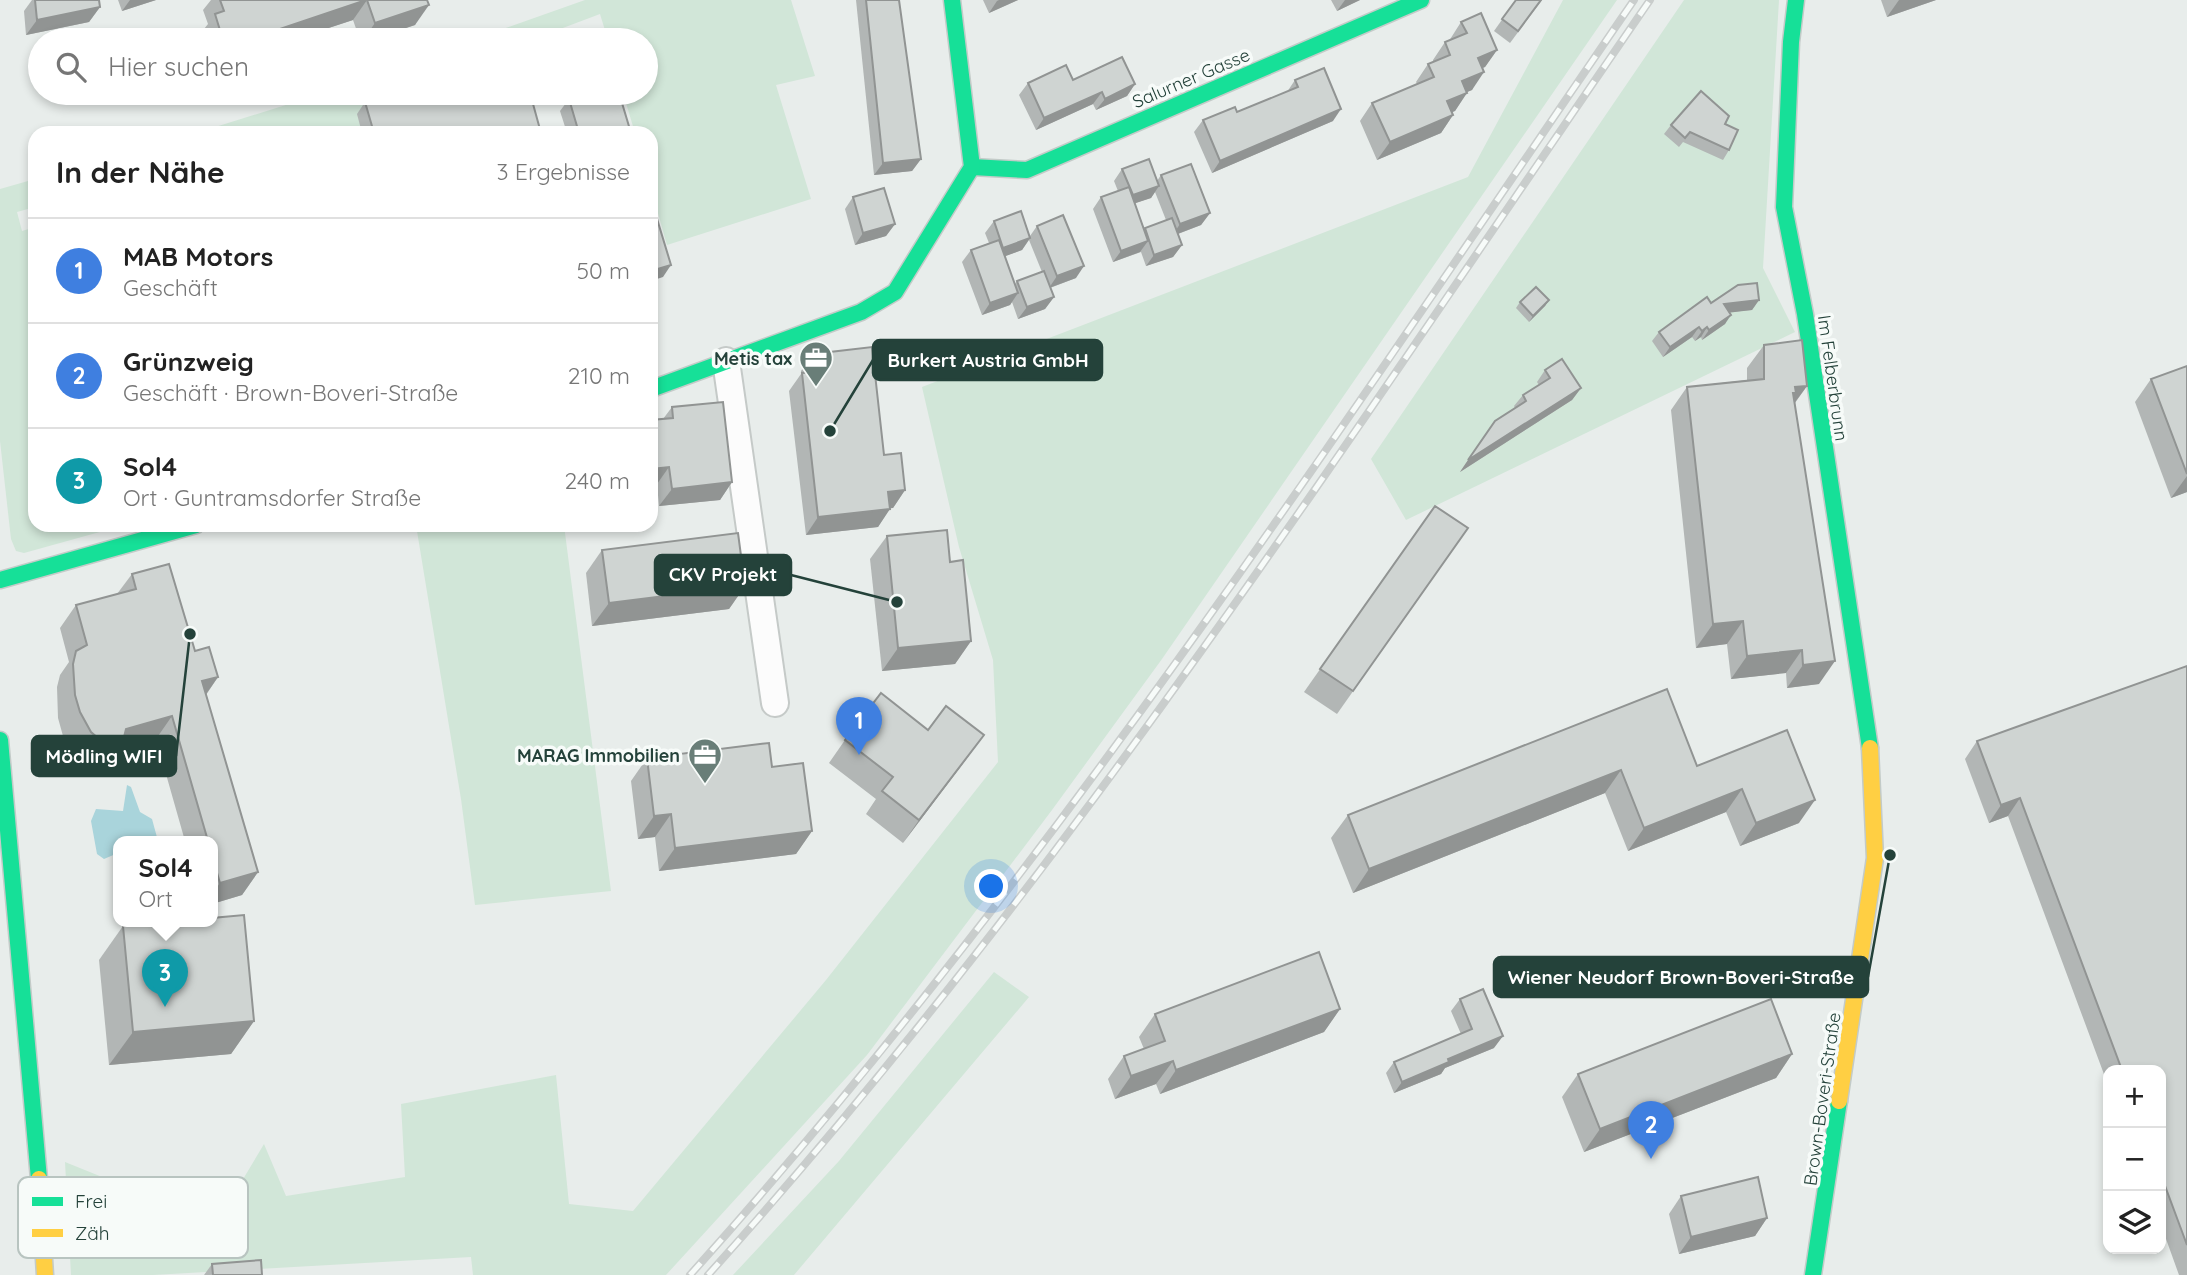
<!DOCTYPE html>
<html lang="de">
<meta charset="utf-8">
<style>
:root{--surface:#fff;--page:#f2f2f2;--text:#222;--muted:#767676;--line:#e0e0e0;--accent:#ea580c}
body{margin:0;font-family:Quicksand,sans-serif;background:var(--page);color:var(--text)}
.controls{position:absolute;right:21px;bottom:21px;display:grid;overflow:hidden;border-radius:14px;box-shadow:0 4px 10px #0003}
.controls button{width:63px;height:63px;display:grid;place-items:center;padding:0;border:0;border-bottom:2px solid var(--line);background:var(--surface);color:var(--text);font:35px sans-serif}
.you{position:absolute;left:992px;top:887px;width:24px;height:24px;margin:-18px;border:5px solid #fff;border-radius:50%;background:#1a73e8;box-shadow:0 0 0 10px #1a73e833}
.badge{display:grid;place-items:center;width:46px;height:46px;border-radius:50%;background:var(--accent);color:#fff;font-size:23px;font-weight:700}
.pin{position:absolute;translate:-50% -58px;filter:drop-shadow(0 2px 4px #0008)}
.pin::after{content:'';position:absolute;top:37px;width:24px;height:21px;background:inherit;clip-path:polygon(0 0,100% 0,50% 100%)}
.popup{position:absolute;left:113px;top:836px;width:105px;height:91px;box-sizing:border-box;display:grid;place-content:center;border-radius:14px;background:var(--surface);filter:drop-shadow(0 2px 5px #0005);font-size:23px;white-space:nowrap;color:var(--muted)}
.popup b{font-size:26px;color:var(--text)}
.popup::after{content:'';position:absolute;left:50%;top:100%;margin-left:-14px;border:14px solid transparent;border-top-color:var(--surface)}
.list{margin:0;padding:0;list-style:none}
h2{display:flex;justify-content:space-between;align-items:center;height:91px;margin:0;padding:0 28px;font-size:30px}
h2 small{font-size:23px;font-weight:400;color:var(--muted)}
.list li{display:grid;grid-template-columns:46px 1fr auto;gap:21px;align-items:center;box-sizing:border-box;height:105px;padding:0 28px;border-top:2px solid var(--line)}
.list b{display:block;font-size:26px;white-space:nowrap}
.list p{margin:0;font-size:23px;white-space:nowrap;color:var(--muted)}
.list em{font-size:23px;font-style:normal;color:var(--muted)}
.icon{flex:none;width:38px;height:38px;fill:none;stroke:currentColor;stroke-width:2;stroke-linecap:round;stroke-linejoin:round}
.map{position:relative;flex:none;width:2187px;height:1275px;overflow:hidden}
.search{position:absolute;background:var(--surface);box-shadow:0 4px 10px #0003;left:28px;top:28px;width:630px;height:77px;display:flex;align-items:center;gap:18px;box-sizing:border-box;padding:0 24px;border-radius:38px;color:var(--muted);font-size:26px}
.panel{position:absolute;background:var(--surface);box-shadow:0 4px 10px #0003;left:28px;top:126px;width:630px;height:406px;border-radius:21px}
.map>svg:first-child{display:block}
.green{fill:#d1e6d8}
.water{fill:#a9d4db}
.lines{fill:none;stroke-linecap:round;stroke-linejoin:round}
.street-casing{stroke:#c5cac8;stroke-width:30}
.fast-casing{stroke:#c3cbc8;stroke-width:19}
.slow-casing{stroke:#c3cbc8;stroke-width:19}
.street{stroke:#fcfcfc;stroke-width:26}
.fast{stroke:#16e098;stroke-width:16}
.slow{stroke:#ffcf43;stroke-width:16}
.rail-casing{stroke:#c9cdcc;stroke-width:8}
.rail{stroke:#f7fbf9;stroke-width:5;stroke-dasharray:16;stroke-linecap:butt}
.wall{fill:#b2b6b5;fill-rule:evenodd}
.shaded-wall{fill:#919493}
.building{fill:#cfd4d2;stroke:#919493;stroke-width:2}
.labels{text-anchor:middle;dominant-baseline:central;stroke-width:7;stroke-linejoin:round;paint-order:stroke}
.street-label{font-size:18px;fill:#24423a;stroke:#f7fbf9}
.poi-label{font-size:18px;font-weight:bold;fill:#24423a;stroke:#f7fbf9;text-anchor:end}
.key{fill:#f7fbf9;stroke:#b8c4c0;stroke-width:2}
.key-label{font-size:19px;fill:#24423a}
.leader{fill:none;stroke:#24423a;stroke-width:2.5}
.callout-dot{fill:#24423a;stroke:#f7fbf9;stroke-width:2.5}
.callout{fill:#24423a;stroke:#24423a;stroke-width:2.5}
.callout-label{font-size:19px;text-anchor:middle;font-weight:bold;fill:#fff}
</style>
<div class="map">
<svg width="2187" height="1275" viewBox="0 0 2187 1275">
<rect width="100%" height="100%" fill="#e8edeb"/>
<g class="green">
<path d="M 585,0 L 791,0 L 815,76 L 776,85 L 811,199 L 667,245 L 651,189 L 651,133 L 635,133 L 623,93 L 646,93 L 646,40 L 608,40 L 600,14 L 531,40 L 472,40 Z"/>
<path d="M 1563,0 L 1617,0 L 1162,659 L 1052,810 L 867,1055 L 666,1275 L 473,1275 L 471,1257 L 153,1275 L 71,1275 L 65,1162 L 179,1208 L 209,1236 L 264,1144 L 286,1196 L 405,1177 L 401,1104 L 556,1075 L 569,1204 L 633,1211 L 826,980 L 998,762 L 993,660 L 959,547 L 922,387 L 1468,177 Z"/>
<path d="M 1684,0 L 1779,0 L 1763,268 L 1795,332 L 1406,520 L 1371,459 Z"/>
<path d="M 324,93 L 428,93 L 351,133 L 196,133 Z"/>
<path d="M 35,179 L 35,207 L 17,212 L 22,231 L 35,227 L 35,525 L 125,525 L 24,553 L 16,551 L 11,539 L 0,441 L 0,189 Z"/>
<path d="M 416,525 L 564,525 L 611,891 L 475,905 L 461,799 Z"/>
<path d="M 994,972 L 1029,997 L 794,1275 L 733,1275 L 839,1161 Z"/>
</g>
<path class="water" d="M 127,785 L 131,787 L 140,812 L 152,819 L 158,841 L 118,841 L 118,853 L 104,859 L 97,854 L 91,821 L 96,809 L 123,811 Z"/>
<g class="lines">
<g class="street-casing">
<path id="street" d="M 726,361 L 775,703"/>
</g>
<g class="fast-casing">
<g id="fast">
<path d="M 1796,0 L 1791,42 L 1784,207 L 1805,314 L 1870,748"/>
<path d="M 972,167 L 1027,170 L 1421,0"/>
<path d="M 651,389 L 861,312 L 895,292 L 972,167 L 952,0"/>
<path d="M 0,580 L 196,525"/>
<path d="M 0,740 L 39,1179"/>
<path d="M 1813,1275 L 1839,1101"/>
</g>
</g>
<g class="slow-casing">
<g id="slow">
<path d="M 1839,1101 L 1875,858 L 1870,748"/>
<path d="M 39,1179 L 45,1275"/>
</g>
</g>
<use href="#street" class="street"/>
<use href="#fast" class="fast"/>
<use href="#slow" class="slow"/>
<g class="rail-casing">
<g id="rail">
<path d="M 690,1275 C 1044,881 1335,436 1634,0"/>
<path d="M 708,1275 C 1062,882 1351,435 1650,0"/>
</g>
</g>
<use href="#rail" class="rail"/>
</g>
<g class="wall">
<path d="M 32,0 L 99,0 L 100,7 L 89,22 L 26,35 L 24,11 Z"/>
<path d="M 118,0 L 156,0 L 122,11 Z"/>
<path d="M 211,0 L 427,0 L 415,25 L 370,40 L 360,40 L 353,20 L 292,40 L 202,40 L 200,34 L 208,24 L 203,10 Z"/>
<path d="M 856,0 L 899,0 L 921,159 L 912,171 L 874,175 Z"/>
<path d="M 983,0 L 1018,0 L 989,13 Z"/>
<path d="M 1331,0 L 1360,0 L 1337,11 Z"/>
<path d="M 1516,0 L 1542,0 L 1510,43 L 1494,31 Z"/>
<path d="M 1881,0 L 1936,0 L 1887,17 Z"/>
<path d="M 1461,22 L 1497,50 L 1485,67 L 1482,68 L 1472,90 L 1467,92 L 1455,111 L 1452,112 L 1453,115 L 1441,133 L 1377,160 L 1360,121 L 1372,103 L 1417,84 L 1416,82 L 1428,64 L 1433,62 L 1433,60 L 1445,42 L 1449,41 Z"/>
<path d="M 1073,80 L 1135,84 L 1127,96 L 1096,110 L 1093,104 L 1036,130 L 1019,95 L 1028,83 Z"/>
<path d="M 1295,80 L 1333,121 L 1212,173 L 1194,132 L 1203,120 L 1237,112 L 1287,92 Z"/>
<path d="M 569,99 L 631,133 L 567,133 L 560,111 Z"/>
<path d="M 365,102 L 541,133 L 362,133 L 357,114 Z"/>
<path d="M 1725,124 L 1729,150 L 1723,160 L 1683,142 L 1679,147 L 1664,134 L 1671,125 Z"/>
<path d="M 1122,169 L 1157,181 L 1161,175 L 1210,213 L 1201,225 L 1178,234 L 1182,245 L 1173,257 L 1146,266 L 1141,252 L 1113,262 L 1093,209 L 1101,197 L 1118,191 L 1114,181 ZM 1155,192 L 1166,220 L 1144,229 L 1135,203 L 1151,198 Z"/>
<path d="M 853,197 L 895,224 L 886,236 L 855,245 L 845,209 Z"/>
<path d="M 994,221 L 1030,236 L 1037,226 L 1076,278 L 1050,288 L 1054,297 L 1045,309 L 1018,319 L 1012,302 L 1010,305 L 982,315 L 962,262 L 971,250 L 989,243 L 985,233 ZM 1029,240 L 1042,272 L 1017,281 L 1015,284 L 1005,256 L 1022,250 Z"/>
<path d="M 1549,300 L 1545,306 L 1529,322 L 1516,308 L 1520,302 Z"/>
<path d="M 1759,300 L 1752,310 L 1730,312 L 1725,324 L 1702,340 L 1701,337 L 1695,341 L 1692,337 L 1663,357 L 1652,341 L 1659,332 L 1711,303 Z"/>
<path d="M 1764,345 L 1807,386 L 1795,403 L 1819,684 L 1787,688 L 1786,673 L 1731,679 L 1727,644 L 1696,648 L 1671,410 L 1687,387 L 1747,380 L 1747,368 Z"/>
<path d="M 813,354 L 884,455 L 905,490 L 893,508 L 890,508 L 878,527 L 806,535 L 789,391 L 801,374 L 801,371 Z"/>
<path d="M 2187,366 L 2187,492 L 2171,498 L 2135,402 L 2151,379 Z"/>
<path d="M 1545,370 L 1581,388 L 1572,400 L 1460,472 L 1495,421 L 1515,408 L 1514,406 L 1523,395 L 1539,385 L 1537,382 Z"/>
<path d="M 672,407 L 732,482 L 720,500 L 659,506 L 657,484 L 651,485 L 651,420 L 663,419 Z"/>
<path d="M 1435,506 L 1468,528 L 1337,714 L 1304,692 Z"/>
<path d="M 887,536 L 950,562 L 971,641 L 955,664 L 882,671 L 870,559 Z"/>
<path d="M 602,550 L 745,586 L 729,609 L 592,626 L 586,573 Z"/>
<path d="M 132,574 L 195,651 L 218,677 L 206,695 L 258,872 L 242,895 L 212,904 L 212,841 L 185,841 L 156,739 L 114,751 L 108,760 L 100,768 L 88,767 L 75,755 L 63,736 L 58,718 L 57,687 L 60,675 L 69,662 L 60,628 L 76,605 L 117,594 Z"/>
<path d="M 2187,666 L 2187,1275 L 2179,1275 L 2161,1225 L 2161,1070 L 2108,1070 L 2108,1085 L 2008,816 L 1989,823 L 1965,759 L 1977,741 Z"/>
<path d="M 1667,689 L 1697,766 L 1787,730 L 1799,823 L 1740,846 L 1726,812 L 1628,851 L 1605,793 L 1353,893 L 1331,838 L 1348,815 Z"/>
<path d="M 928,730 L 967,758 L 903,843 L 866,814 L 876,799 L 829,763 L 845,740 Z"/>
<path d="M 647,758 L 772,767 L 812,831 L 796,854 L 659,871 L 655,837 L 638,839 L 631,781 Z"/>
<path d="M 123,926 L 254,1021 L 231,1054 L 109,1065 L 99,960 Z"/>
<path d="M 1460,999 L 1494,1048 L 1445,1068 L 1441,1074 L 1394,1093 L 1386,1073 L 1394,1062 L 1461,1034 L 1451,1011 Z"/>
<path d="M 1340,1009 L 1324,1032 L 1160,1094 L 1156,1084 L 1115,1099 L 1108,1079 L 1124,1056 L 1144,1049 L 1139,1037 L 1155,1014 Z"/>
<path d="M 1792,1054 L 1776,1078 L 1584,1152 L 1562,1097 L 1578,1074 Z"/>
<path d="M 1681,1196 L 1767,1218 L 1755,1236 L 1679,1254 L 1669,1214 Z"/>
<path d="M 212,1264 L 262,1275 L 204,1275 Z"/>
</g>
<g class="shaded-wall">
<path d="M 130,0 L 156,0 L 122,11 Z"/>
<path d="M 367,0 L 353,20 L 292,40 L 254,40 L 256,37 Z"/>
<path d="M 999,0 L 1018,0 L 989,13 L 997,1 Z"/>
<path d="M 1345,0 L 1360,0 L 1337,11 Z"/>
<path d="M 1899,0 L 1936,0 L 1887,17 Z"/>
<path d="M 429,5 L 415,25 L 370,40 L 363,40 L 375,23 Z"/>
<path d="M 100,7 L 89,22 L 26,35 L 37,20 Z"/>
<path d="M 1497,50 L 1485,67 L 1466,75 L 1478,58 Z"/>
<path d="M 1484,72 L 1472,90 L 1450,99 L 1462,81 Z"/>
<path d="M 1135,84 L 1127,96 L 1096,110 L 1105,99 Z"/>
<path d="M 1102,92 L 1093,104 L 1036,130 L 1044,118 Z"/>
<path d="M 1467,93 L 1455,111 L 1435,119 L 1447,101 Z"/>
<path d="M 1341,109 L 1333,121 L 1212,173 L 1220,161 Z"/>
<path d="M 1453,115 L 1441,133 L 1377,160 L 1390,142 Z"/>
<path d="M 921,159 L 912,171 L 874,175 L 883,163 Z"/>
<path d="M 1159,186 L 1151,198 L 1124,207 L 1133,195 Z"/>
<path d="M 1210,213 L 1201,225 L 1172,236 L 1180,224 Z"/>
<path d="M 895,224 L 886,236 L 855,245 L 863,233 Z"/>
<path d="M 1030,238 L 1022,250 L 995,260 L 1003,248 Z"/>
<path d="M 1148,241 L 1140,252 L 1113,262 L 1121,251 Z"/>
<path d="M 1182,245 L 1173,257 L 1146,266 L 1154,255 Z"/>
<path d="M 671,265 L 663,277 L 651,281 L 651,271 Z"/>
<path d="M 1084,266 L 1076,278 L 1049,288 L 1057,276 Z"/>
<path d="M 1018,293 L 1010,305 L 982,315 L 990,303 Z"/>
<path d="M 1054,297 L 1045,309 L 1018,319 L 1027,307 Z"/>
<path d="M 1549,300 L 1545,306 L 1529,322 L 1533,316 Z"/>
<path d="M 1759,300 L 1752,310 L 1718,314 L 1724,304 Z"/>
<path d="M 1731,315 L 1725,324 L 1702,340 L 1709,330 Z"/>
<path d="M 1699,327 L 1692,337 L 1663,357 L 1670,347 Z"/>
<path d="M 1707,327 L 1701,337 L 1695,341 L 1702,331 Z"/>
<path d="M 1807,386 L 1790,409 L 1781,410 L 1795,387 Z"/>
<path d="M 1581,388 L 1572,400 L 1460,472 L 1468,460 Z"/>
<path d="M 669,467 L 657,484 L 651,485 L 651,469 Z"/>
<path d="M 2187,476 L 2187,492 L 2171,498 Z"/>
<path d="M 732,482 L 720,500 L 659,506 L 672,489 Z"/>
<path d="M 905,490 L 893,508 L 876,510 L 888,492 Z"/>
<path d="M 890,509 L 878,527 L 806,535 L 818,517 Z"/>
<path d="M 745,586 L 729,609 L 592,626 L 609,603 Z"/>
<path d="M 1743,621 L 1727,644 L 1696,648 L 1713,624 Z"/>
<path d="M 971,641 L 955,664 L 882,671 L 898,648 Z"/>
<path d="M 1802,650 L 1786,673 L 1731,679 L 1747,656 Z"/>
<path d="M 1835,661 L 1819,684 L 1787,688 L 1803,665 Z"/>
<path d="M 218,677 L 202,700 L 202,681 Z"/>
<path d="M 172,716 L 156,739 L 114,751 L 108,760 L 100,768 L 88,767 L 105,744 L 126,729 Z"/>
<path d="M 984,735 L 967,758 L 903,843 L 919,820 Z"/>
<path d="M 1621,770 L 1605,793 L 1353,893 L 1369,869 Z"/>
<path d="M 1742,789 L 1726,812 L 1628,851 L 1644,828 Z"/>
<path d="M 2020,798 L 2008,816 L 1989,823 L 2001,805 Z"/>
<path d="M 1815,800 L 1799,823 L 1740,846 L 1756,823 Z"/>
<path d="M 671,814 L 655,837 L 638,839 L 654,816 Z"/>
<path d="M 812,831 L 796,854 L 659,871 L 675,848 Z"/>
<path d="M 258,872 L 242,895 L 212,904 L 212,894 L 220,883 Z"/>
<path d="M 1340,1009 L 1324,1032 L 1160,1094 L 1176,1070 Z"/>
<path d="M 254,1021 L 231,1054 L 109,1065 L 133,1032 Z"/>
<path d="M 1503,1036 L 1494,1048 L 1445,1068 L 1441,1074 L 1394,1093 L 1402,1082 L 1448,1059 Z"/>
<path d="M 1792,1054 L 1776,1078 L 1584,1152 L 1600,1129 Z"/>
<path d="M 1173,1061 L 1156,1084 L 1115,1099 L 1131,1076 Z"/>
<path d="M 1767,1218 L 1755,1236 L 1679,1254 L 1691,1237 Z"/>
</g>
<g class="building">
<path d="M 35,0 L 99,0 L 100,7 L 37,20 Z"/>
<path d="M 220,0 L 366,0 L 256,37 L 258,40 L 223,40 L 215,14 L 224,11 Z"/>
<path d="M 367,0 L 427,0 L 429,5 L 375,23 Z"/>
<path d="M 866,0 L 899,0 L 921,159 L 883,163 Z"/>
<path d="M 1516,0 L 1541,0 L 1518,31 L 1502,19 Z"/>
<path d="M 1481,13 L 1497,50 L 1478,58 L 1484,72 L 1462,81 L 1467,93 L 1447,101 L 1453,115 L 1390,142 L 1372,103 L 1434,77 L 1428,64 L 1450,55 L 1445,42 L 1467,33 L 1461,22 Z"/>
<path d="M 1122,57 L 1135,84 L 1105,99 L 1102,92 L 1044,118 L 1028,83 L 1066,65 L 1073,80 Z"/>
<path d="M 1324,68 L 1341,109 L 1220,161 L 1203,120 L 1235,107 L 1237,112 L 1298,87 L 1295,80 Z"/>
<path d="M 1701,91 L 1729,116 L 1725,124 L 1738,130 L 1729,150 L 1690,132 L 1685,138 L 1671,125 Z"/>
<path d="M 397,93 L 530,93 L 541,133 L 374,133 L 365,102 Z"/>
<path d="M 591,93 L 619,93 L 631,133 L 579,133 L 569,99 Z"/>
<path d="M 1149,159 L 1159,186 L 1133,195 L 1122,169 Z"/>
<path d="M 1191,164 L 1210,213 L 1180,224 L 1161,175 Z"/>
<path d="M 1129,187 L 1148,241 L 1121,251 L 1101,197 Z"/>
<path d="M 884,188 L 895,224 L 863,233 L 853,197 Z"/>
<path d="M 651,199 L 671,265 L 651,271 Z"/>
<path d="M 1021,211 L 1030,238 L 1003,248 L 994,221 Z"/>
<path d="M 1063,215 L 1084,266 L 1057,276 L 1037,226 Z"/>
<path d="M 1172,218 L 1182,245 L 1154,255 L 1145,228 Z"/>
<path d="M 999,240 L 1018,293 L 990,303 L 971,250 Z"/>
<path d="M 1044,271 L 1054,297 L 1027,307 L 1017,281 Z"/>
<path d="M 1757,283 L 1759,300 L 1724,304 L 1731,315 L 1709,330 L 1707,327 L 1702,331 L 1699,327 L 1670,347 L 1659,332 L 1707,297 L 1711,303 L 1738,285 Z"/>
<path d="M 1536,287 L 1549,300 L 1533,316 L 1520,302 Z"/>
<path d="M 1802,340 L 1807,386 L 1795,387 L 1796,393 L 1793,393 L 1835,661 L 1803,665 L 1802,650 L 1747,656 L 1743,621 L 1713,624 L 1687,387 L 1764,379 L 1764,345 Z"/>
<path d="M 872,347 L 884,455 L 901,453 L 905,490 L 888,492 L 890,509 L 818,517 L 802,373 L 815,372 L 813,354 Z"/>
<path d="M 1562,359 L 1581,388 L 1468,460 L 1495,421 L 1526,401 L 1523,395 L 1550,378 L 1545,370 Z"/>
<path d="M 2187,366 L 2187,474 L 2151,379 Z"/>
<path d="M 723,402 L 732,482 L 672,489 L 669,467 L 651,469 L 651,420 L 673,418 L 672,407 Z"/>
<path d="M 1435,506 L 1468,528 L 1353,691 L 1320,669 Z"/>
<path d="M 947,530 L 950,562 L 963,560 L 971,641 L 898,648 L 887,536 Z"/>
<path d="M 738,533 L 745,586 L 609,603 L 602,550 Z"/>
<path d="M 169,564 L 195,651 L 209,647 L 218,677 L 202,681 L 258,872 L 220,883 L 212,856 L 212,841 L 208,841 L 172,716 L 126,729 L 124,737 L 116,745 L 105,744 L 91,732 L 80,712 L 75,695 L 73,664 L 76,651 L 87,645 L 76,605 L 136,589 L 132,574 Z"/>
<path d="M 2187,666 L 2187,1245 L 2161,1175 L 2161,1070 L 2122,1070 L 2020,798 L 2001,805 L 1977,741 Z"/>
<path d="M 1667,689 L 1697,766 L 1787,730 L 1815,800 L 1756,823 L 1742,789 L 1644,828 L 1621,770 L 1369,869 L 1348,815 Z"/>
<path d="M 881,693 L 928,730 L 946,706 L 984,735 L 919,820 L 882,791 L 893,777 L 845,740 Z"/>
<path d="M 769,743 L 772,767 L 803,763 L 812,831 L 675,848 L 671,814 L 654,816 L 647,758 Z"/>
<path d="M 244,915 L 254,1021 L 133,1032 L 123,926 L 178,921 L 212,921 L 212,918 Z"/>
<path d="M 1319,952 L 1340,1009 L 1176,1070 L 1173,1061 L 1131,1076 L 1124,1056 L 1165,1041 L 1155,1014 Z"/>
<path d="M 1483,989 L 1503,1036 L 1448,1059 L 1449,1062 L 1402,1082 L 1394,1062 L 1472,1029 L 1460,999 Z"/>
<path d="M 1771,999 L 1792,1054 L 1600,1129 L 1578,1074 Z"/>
<path d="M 1758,1177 L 1767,1218 L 1691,1237 L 1681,1196 Z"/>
<path d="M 261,1260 L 262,1275 L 213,1275 L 212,1264 Z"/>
</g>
<defs>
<g id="office-pin" transform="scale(1.75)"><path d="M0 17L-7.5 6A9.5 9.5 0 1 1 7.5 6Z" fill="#697e78" stroke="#f7fbf9"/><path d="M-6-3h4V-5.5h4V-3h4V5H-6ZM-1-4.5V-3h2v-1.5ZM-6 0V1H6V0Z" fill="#fff"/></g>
</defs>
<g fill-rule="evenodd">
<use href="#office-pin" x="816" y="358"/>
<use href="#office-pin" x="705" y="755"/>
</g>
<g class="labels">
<g class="street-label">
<text transform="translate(1191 78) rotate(-23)">Salurner Gasse</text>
<text transform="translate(1833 378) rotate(82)">Im Felberbrunn</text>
<text transform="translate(1822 1099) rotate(-82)">Brown-Boveri-Straße</text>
</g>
<g class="poi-label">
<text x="792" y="358">Metis tax</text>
<text x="680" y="755">MARAG Immobilien</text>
</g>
</g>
<rect x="18" y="1177" width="230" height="81" rx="10" class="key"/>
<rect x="32" y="1197" width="31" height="9" fill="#16e098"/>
<rect x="32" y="1229" width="31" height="8" fill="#ffcf43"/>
<g class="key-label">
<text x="75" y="1208">Frei</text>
<text x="75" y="1240">Zäh</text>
</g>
<path class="leader" d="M830 431L873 360M897 602L791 575M190 634L176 756M1890 855L1868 977"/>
<g class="callout-dot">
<circle cx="830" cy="431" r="7"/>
<circle cx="897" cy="602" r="7"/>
<circle cx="190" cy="634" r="7"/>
<circle cx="1890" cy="855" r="7"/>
</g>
<g class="callout">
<rect x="873" y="340" width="229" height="40" rx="7"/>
<rect x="655" y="555" width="136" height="40" rx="7"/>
<rect x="32" y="736" width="144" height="40" rx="7"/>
<rect x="1494" y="957" width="374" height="40" rx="7"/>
</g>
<g class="callout-label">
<text x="988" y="367">Burkert Austria GmbH</text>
<text x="723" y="581">CKV Projekt</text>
<text x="104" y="763">Mödling WIFI</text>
<text x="1681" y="984">Wiener Neudorf Brown-Boveri-Straße</text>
</g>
</svg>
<div class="controls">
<button>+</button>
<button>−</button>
<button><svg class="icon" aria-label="layers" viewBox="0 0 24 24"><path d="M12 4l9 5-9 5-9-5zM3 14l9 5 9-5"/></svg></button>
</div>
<div class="you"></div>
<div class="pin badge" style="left:859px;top:755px;background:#3f7fe0">1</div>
<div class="pin badge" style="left:1651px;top:1159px;background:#3f7fe0">2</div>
<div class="pin badge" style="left:165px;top:1007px;background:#0f9aa8">3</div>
<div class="popup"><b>Sol4</b>Ort</div>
<div class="search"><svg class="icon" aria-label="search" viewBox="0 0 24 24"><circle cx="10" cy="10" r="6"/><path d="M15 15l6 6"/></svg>Hier suchen</div>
<section class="panel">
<h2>In der Nähe<small>3 Ergebnisse</small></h2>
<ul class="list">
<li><span class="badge" style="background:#3f7fe0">1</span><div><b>MAB Motors</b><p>Geschäft</p></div><em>50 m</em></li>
<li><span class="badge" style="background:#3f7fe0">2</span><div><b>Grünzweig</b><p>Geschäft · Brown-Boveri-Straße</p></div><em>210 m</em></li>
<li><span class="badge" style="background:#0f9aa8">3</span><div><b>Sol4</b><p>Ort · Guntramsdorfer Straße</p></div><em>240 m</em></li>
</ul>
</section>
</div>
